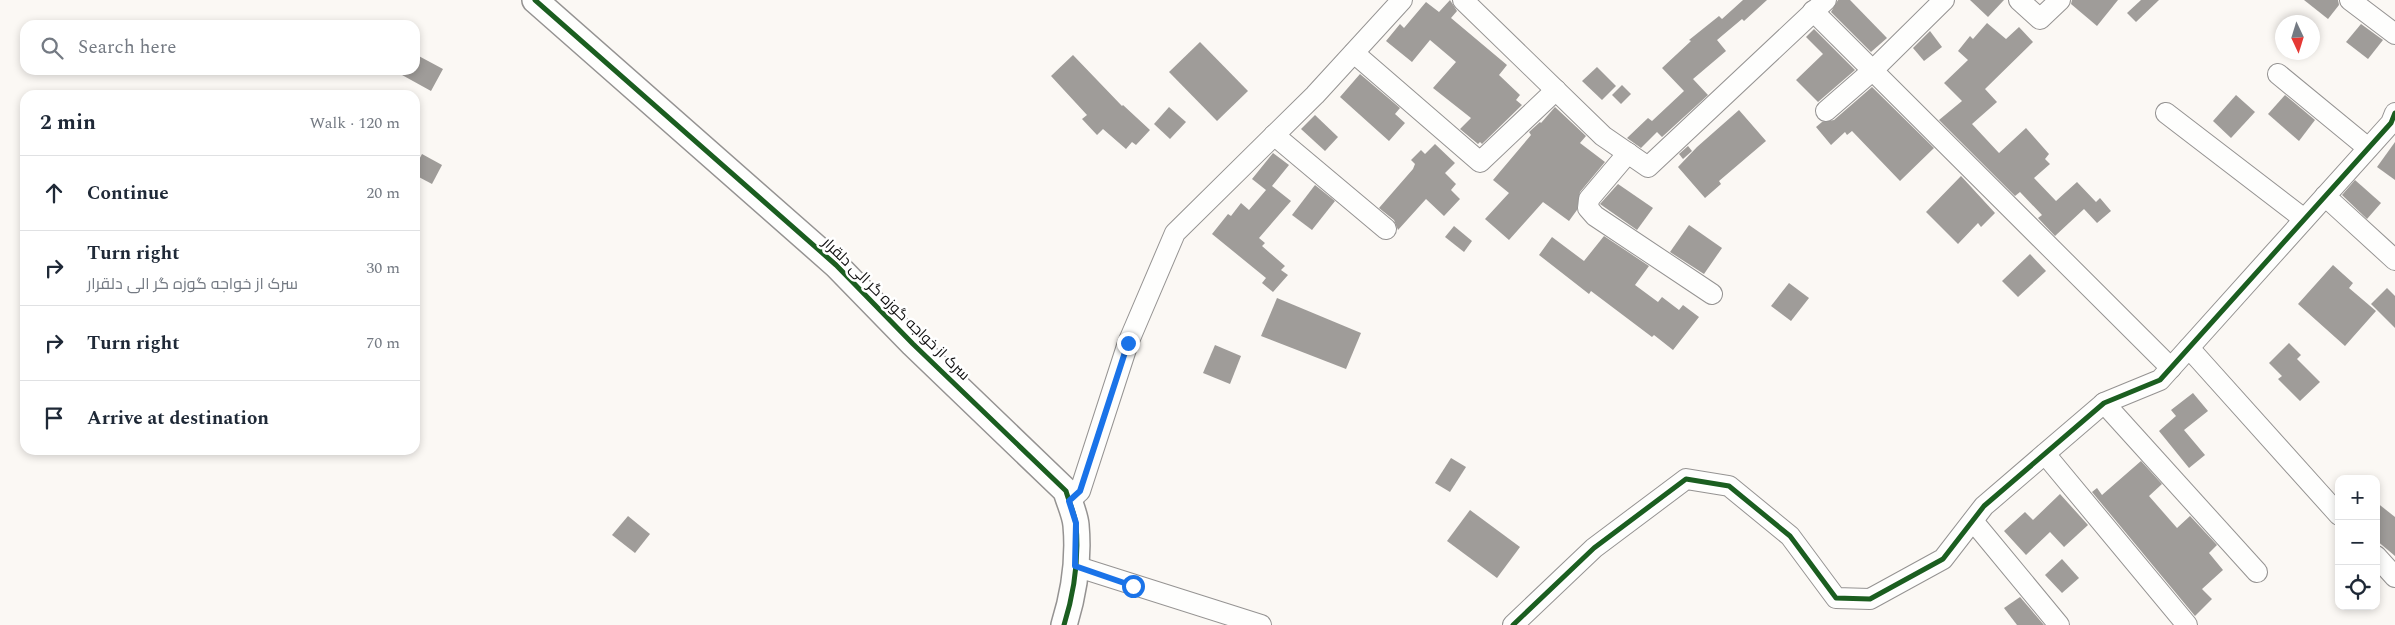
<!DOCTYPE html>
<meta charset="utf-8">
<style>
:root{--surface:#fff;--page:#f2f2f3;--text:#1f2937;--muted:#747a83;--line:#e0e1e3}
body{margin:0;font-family:Spectral,Cairo,serif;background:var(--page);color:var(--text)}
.controls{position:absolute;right:15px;bottom:15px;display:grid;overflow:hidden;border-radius:10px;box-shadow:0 2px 8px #0003}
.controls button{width:45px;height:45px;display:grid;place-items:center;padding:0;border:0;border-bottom:1px solid var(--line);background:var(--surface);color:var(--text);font:25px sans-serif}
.compass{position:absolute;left:2275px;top:15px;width:45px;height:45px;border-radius:50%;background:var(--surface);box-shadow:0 2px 8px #0003;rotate:176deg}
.stop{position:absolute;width:15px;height:15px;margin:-11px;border:4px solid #1a73e8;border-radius:50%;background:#fff}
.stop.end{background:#1a73e8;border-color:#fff;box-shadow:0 1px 5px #0008}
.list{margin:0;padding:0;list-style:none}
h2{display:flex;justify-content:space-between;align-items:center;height:65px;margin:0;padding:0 20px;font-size:21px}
h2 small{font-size:16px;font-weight:400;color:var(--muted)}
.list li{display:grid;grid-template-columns:32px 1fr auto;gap:15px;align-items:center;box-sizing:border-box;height:75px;padding:0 20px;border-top:1px solid var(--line)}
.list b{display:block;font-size:19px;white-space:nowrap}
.list p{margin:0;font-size:16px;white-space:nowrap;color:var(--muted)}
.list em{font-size:16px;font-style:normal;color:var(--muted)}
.icon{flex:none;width:28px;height:28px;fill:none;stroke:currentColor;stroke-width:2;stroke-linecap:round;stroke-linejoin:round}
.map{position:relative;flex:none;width:2395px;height:625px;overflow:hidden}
.search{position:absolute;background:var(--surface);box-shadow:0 2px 8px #0003;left:20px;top:20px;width:400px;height:55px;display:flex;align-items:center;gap:12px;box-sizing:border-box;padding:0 18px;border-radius:15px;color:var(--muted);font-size:19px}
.panel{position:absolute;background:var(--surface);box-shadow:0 2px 8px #0003;left:20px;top:90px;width:400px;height:365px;border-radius:15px}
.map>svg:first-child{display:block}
.building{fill:#9f9c99}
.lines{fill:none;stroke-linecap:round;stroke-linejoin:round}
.minor-casing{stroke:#959392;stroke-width:22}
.tertiary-casing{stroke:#959392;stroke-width:28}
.minor{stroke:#fefefd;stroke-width:20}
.tertiary{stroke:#fefefd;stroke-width:25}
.cycleway-casing{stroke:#fff;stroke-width:8}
.cycleway{stroke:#1b5e20;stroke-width:5}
.route{stroke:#1a73e8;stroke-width:6}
.labels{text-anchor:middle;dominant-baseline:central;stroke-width:5;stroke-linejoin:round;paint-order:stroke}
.street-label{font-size:15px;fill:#0e0e0e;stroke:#fff}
</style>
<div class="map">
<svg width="2395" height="625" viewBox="0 0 2395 625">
<rect width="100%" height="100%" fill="#fbf8f4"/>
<g class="building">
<path d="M 1450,0 L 1457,11 L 1451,18 L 1507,65 L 1499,75 L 1520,95 L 1516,100 L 1522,105 L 1482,144 L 1480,142 L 1478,144 L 1460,129 L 1471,118 L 1433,88 L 1456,62 L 1430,40 L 1412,62 L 1386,41 L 1400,24 L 1404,28 L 1426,2 L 1439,12 Z"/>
<path d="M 1743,0 L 1767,0 L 1744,21 L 1742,19 L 1717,40 L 1726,51 L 1693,79 L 1708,95 L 1662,137 L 1657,132 L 1641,148 L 1627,138 L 1648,118 L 1652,121 L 1684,91 L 1662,68 L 1691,41 L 1689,40 L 1719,16 L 1722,19 Z"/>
<path d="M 1838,0 L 1850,0 L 1887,38 L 1871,52 L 1831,12 Z"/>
<path d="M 1970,0 L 2004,0 L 1988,17 Z"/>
<path d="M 2072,0 L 2118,0 L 2097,26 L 2071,4 Z"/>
<path d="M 2141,0 L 2159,0 L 2136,22 L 2127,13 Z"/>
<path d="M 2304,0 L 2338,0 L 2339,5 L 2328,19 Z"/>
<path d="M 1987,23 L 2006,39 L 2019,27 L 2033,42 L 1985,89 L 1997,102 L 1972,124 L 1999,153 L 2026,128 L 2049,154 L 2045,159 L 2050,164 L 2034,178 L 2056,201 L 2077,182 L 2096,202 L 2100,198 L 2111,211 L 2097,223 L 2084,209 L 2055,236 L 2038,218 L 2042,215 L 2020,192 L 2015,196 L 1939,120 L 1962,101 L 1944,83 L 1968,60 L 1958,51 L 1970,36 L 1973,39 Z"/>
<path d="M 2361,24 L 2383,40 L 2368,59 L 2346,42 Z"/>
<path d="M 1814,29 L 1855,70 L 1818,102 L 1796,80 L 1823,54 L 1806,37 Z"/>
<path d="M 1930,31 L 1942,47 L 1924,61 L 1913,48 Z"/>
<path d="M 1200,42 L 1248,91 L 1217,121 L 1169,72 Z"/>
<path d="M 415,54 L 443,69 L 431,91 L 393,70 L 415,70 Z"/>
<path d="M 1073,55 L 1122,106 L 1123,105 L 1150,130 L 1136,145 L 1132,142 L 1126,149 L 1103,129 L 1097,135 L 1082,119 L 1087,115 L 1051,76 Z"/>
<path d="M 1597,67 L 1616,86 L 1602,100 L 1582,81 Z"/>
<path d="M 1360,74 L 1400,108 L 1395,114 L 1405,123 L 1389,141 L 1340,97 Z"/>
<path d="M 1622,85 L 1631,94 L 1621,104 L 1612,95 Z"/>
<path d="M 1872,87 L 1934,148 L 1900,181 L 1852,131 L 1847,135 L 1845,132 L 1831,145 L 1816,127 L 1822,122 L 1834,120 Z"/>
<path d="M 2236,95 L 2255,112 L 2231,138 L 2213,121 Z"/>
<path d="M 2285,95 L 2315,120 L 2299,141 L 2268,114 Z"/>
<path d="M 1169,107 L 1186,122 L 1170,139 L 1154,124 Z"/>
<path d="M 1555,107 L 1586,136 L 1580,143 L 1605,162 L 1580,192 L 1577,210 L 1569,221 L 1543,202 L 1509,240 L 1485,219 L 1509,193 L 1493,180 L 1531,135 L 1529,132 L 1540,122 L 1541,123 Z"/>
<path d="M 1739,110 L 1766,141 L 1719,181 L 1721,184 L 1705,198 L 1678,167 L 1697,147 Z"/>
<path d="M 1315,115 L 1338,137 L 1325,151 L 1301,129 Z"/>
<path d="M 2395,142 L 2395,180 L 2377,167 Z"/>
<path d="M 1435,144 L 1455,163 L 1445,173 L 1456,184 L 1451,190 L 1460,199 L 1444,216 L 1426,199 L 1398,230 L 1394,220 L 1379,208 L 1413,169 L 1415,164 L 1411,160 L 1421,150 L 1425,154 Z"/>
<path d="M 1688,146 L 1692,151 L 1683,159 L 1679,154 Z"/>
<path d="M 1273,153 L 1289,165 L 1272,186 L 1291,201 L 1259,238 L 1265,243 L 1262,246 L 1285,266 L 1281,270 L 1288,275 L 1273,292 L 1262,283 L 1266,278 L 1212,234 L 1228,214 L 1231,216 L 1241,203 L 1249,210 L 1266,190 L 1252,179 Z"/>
<path d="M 422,154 L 442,165 L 432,184 L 415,175 L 415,167 Z"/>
<path d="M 1961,176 L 1995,213 L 1981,227 L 1978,223 L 1958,244 L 1926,212 Z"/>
<path d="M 2355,180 L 2381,203 L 2367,219 L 2342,195 Z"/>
<path d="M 1618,184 L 1653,208 L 1637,230 L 1600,204 Z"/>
<path d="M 1315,185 L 1335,201 L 1312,230 L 1292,215 Z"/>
<path d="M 1689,225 L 1722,248 L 1704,274 L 1670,252 Z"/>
<path d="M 1454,226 L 1472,241 L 1464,252 L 1445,237 Z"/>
<path d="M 1604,236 L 1649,266 L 1635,285 L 1658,302 L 1662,297 L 1679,310 L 1683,305 L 1699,317 L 1673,350 L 1654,335 L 1652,337 L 1591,291 L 1589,294 L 1539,255 L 1552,237 L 1584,261 Z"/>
<path d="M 2030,254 L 2046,271 L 2018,297 L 2002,281 Z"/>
<path d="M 2333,265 L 2353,283 L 2349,288 L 2376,311 L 2345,346 L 2298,304 Z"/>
<path d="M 1789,283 L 1809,298 L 1791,321 L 1771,306 Z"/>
<path d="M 2387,288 L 2395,296 L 2395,328 L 2371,304 Z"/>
<path d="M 1277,298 L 1361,333 L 1346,369 L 1261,336 Z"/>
<path d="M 2289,343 L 2301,355 L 2297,359 L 2320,382 L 2300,401 L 2278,379 L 2282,376 L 2269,363 Z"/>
<path d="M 1215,345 L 1241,356 L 1230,384 L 1203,373 Z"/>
<path d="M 2193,393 L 2208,411 L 2184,430 L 2205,455 L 2189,468 L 2159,431 L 2176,416 L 2171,410 Z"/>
<path d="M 1451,458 L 1466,467 L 1450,492 L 1435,483 Z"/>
<path d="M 2141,461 L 2162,484 L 2149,496 L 2177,528 L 2190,516 L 2217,545 L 2209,553 L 2223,570 L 2202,589 L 2212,599 L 2195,616 L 2092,492 L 2097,488 L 2102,495 Z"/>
<path d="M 2060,494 L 2088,525 L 2064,547 L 2050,532 L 2026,555 L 2004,531 L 2025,512 L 2033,520 Z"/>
<path d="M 2376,502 L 2395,517 L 2395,556 L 2376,540 Z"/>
<path d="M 1470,510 L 1520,547 L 1497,578 L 1447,541 Z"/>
<path d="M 628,516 L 650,534 L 635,553 L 612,535 Z"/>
<path d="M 2062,559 L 2079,578 L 2062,593 L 2045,575 Z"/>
<path d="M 2020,597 L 2044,625 L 2017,625 L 2004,608 Z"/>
</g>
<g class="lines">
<g class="minor-casing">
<g id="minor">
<path d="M 1463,0 L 1603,136 L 1648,167 L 1826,0"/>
<path d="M 2019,0 L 2040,19 L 2060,0"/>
<path d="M 2350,0 L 2395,34"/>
<path d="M 1813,11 L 2171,368"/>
<path d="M 1354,53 L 1480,162 L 1556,90"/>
<path d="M 2278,74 L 2368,148"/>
<path d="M 1826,111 L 1872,71 L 1944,0"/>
<path d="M 2166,113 L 2304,219"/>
<path d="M 1274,135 L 1386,229"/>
<path d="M 1628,153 L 1589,199 L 1588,208 L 1595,216 L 1712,294"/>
<path d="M 2325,196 L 2395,260"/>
<path d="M 2189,348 L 2339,515"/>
<path d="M 2104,403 L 2257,572"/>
<path d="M 2045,454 L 2187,625"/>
<path d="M 1069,501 L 1080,491 L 1128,343 L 1175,233 L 1315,95 L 1402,0"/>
<path d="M 1973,521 L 2059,625"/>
<path d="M 2376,556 L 2395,577"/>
<path d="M 1075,566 L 1261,625"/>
<path d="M 1513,625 L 1594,548 L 1686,479 L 1729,486 L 1790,536 L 1836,598 L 1870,599 L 1943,559 L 1984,506 L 2104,403 L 2160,380 L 2391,123 L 2395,113"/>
</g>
</g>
<g class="tertiary-casing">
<path id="tertiary" d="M 535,0 L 836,265 L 913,344 L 1066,491 C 1069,502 1075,514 1076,525 C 1079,558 1074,593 1064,625"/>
</g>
<use href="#minor" class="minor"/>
<use href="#tertiary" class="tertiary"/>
<g class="cycleway-casing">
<g id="cycleway">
<path d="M 535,0 L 836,265 L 913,344 L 1066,491 C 1069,502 1075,514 1076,525 C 1079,558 1074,593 1064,625"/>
<path d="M 1513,625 L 1594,548 L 1686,479 L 1729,486 L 1790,536 L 1836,598 L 1870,599 L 1943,559 L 1984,506 L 2104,403 L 2160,380 L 2391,123 L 2395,113"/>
</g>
</g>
<use href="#cycleway" class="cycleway"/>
</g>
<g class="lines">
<path class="route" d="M 1128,343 L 1080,491 L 1069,501 L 1076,523 L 1075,566 L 1133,586"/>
</g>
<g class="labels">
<g class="street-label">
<text transform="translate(896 309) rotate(44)">سرک از خواجه گوزه گر الی دلقرار</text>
</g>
</g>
</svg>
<div class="controls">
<button>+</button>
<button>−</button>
<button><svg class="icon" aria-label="locate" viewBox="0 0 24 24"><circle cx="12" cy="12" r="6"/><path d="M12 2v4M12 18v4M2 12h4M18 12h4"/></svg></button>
</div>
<svg class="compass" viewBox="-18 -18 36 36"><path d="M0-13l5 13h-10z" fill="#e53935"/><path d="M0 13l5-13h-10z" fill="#747a83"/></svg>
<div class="stop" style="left:1133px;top:586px"></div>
<div class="stop end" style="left:1128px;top:343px"></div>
<div class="search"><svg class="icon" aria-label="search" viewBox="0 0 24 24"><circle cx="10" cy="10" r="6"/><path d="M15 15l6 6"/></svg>Search here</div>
<section class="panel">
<h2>2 min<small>Walk · 120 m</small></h2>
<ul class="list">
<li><svg class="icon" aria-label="ahead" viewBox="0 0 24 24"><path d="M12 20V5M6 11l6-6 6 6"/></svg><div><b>Continue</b></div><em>20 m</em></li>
<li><svg class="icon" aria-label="right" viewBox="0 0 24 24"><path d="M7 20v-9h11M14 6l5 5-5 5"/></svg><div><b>Turn right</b><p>سرک از خواجه گوزه گر الی دلقرار</p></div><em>30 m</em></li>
<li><svg class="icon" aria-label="right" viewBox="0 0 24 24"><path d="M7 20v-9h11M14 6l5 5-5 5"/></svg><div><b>Turn right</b></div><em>70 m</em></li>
<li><svg class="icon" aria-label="arrive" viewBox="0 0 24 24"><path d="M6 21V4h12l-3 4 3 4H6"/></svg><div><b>Arrive at destination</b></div></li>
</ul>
</section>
</div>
